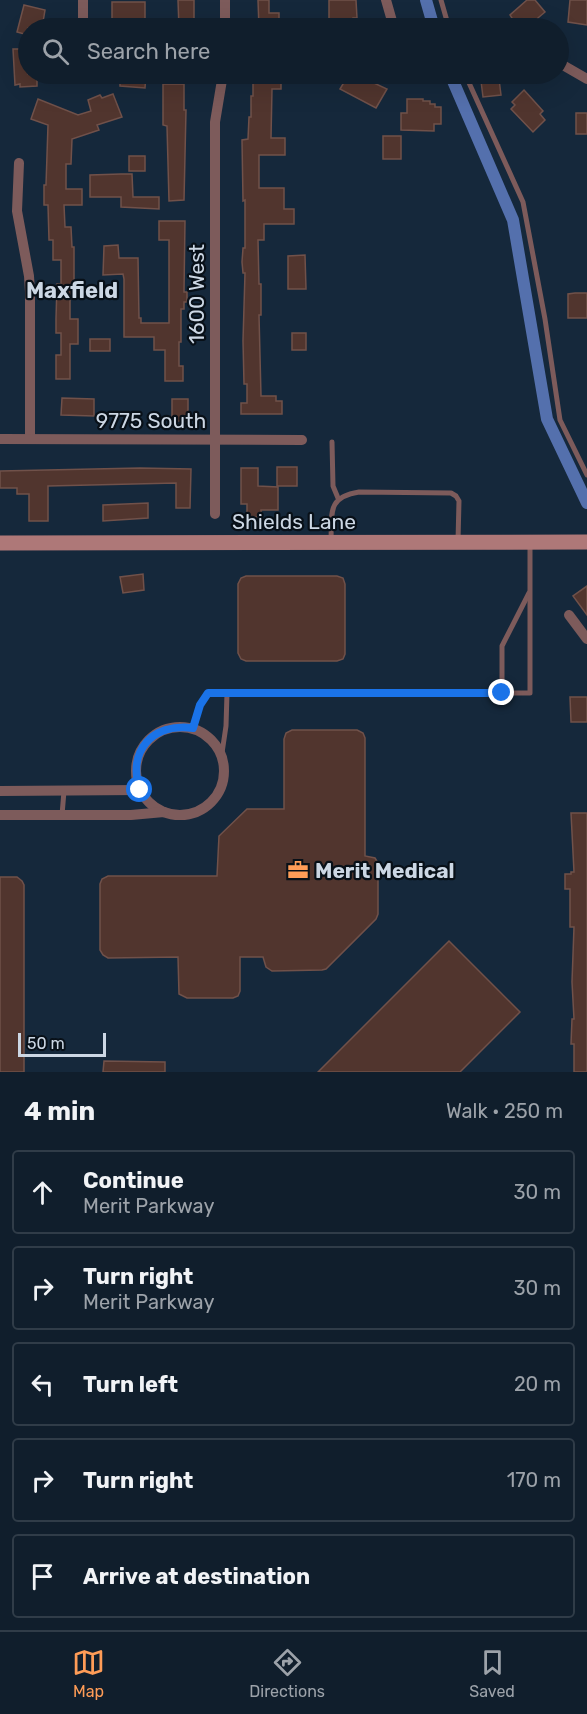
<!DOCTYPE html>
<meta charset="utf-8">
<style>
:root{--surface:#101e2c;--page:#192734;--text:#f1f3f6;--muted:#9ca2a9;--line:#303c48;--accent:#fe9c57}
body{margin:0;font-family:Rubik,sans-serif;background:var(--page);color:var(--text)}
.scale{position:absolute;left:18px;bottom:15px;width:88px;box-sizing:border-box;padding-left:6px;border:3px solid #ccd7e4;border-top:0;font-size:16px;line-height:21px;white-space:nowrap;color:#ccd7e4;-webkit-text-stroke:4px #081018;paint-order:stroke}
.stop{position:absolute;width:18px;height:18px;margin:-14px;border:4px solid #1a73e8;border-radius:50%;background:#fff}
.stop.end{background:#1a73e8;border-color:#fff;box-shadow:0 2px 6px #0008}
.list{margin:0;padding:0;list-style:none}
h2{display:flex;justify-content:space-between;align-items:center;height:78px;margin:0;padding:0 24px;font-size:26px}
h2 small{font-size:20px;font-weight:400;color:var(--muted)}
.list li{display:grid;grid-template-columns:39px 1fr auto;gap:18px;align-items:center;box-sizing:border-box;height:84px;margin:0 12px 12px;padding:0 12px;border:2px solid var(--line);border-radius:6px}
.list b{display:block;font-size:22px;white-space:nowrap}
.list p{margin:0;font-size:20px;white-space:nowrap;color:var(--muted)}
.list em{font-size:20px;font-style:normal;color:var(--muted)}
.icon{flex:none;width:33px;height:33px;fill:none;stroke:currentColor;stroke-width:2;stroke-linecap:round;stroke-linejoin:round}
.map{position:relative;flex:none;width:587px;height:1072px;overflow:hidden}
.search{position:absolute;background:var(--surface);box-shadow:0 6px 24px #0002;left:18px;right:18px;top:18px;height:66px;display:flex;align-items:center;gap:15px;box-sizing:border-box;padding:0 21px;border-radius:33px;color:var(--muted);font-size:22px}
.sheet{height:558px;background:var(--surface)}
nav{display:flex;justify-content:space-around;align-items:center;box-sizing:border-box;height:84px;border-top:2px solid var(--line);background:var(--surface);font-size:16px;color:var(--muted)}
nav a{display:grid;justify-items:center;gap:3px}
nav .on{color:var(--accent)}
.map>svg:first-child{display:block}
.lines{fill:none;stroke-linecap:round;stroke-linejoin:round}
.canal{stroke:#5470ad;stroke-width:12}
.building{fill:#51352e;stroke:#70514a;stroke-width:1.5}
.service{stroke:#7d5b5b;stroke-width:5}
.minor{stroke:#7d5b5b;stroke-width:10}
.secondary{stroke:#ae7878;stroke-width:15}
.route{stroke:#1a73e8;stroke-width:8}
.labels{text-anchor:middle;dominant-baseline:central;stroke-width:4.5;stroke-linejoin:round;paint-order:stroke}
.street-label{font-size:21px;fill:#ccd7e4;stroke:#081018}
.poi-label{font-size:21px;font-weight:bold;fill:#ccd7e4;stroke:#081018;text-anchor:start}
.neighbourhood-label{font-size:22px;font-weight:bold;fill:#ccd7e4;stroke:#081018}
</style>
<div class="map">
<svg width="587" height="1072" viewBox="0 0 587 1072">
<rect width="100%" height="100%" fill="#15283b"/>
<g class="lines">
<g class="canal">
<path d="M 426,0 L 434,28"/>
<path d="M 450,74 L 513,220 L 547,419 L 587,503"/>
</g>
</g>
<g class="building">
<path d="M 178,0 L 194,0 L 194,28 L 179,28 Z"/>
<path d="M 258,0 L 269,0 L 269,13 L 279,13 L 279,28 L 259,28 Z"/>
<path d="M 329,0 L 356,0 L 357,18 L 353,18 L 353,27 L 329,27 Z"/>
<path d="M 527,0 L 535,0 L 545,12 L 532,23 L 536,28 L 518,28 L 510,15 Z"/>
<path d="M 570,0 L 587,0 L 587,25 L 568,22 Z"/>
<path d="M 112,2 L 145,2 L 145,28 L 118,27 L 118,20 L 112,20 Z"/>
<path d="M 24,5 L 45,10 L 42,28 L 28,28 L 28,35 L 17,32 Z"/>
<path d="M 13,49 L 28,49 L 28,74 L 37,74 L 37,86 L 20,87 L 20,84 L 15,85 Z"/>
<path d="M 120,74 L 146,74 L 145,88 L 120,86 Z"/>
<path d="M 253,74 L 281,74 L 281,89 L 272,89 L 271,138 L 285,138 L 285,155 L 259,155 L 259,188 L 284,188 L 284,209 L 294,209 L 294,224 L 264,224 L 264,240 L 258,240 L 259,284 L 261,284 L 261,315 L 259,315 L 261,396 L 276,396 L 276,401 L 282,401 L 282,414 L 241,414 L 241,403 L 247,403 L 247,384 L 244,384 L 243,341 L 245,273 L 243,273 L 242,262 L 243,248 L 245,248 L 245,200 L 243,201 L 242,140 L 248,139 L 249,117 L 251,117 L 251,96 L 253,96 Z"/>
<path d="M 349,74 L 360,78 L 361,77 L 387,89 L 376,108 L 340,89 Z"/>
<path d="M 502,74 L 515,74 L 516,82 L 503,83 Z"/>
<path d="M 499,79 L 501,95 L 483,97 L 481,81 Z"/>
<path d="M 163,84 L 184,84 L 184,110 L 186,110 L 184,200 L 169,201 L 167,126 L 163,125 Z"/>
<path d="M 524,90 L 543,111 L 540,114 L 545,120 L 533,132 L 511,109 L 515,105 L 512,102 Z"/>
<path d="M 113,94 L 122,117 L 97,125 L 99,130 L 72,139 L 71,164 L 66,164 L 66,189 L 82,189 L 82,205 L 64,205 L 65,227 L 71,227 L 72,247 L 74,247 L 74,297 L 70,297 L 70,319 L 78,319 L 78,344 L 70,344 L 70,379 L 56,379 L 56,355 L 61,355 L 61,333 L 56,333 L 56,319 L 57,284 L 61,284 L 61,260 L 53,260 L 53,240 L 49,240 L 48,205 L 44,205 L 44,185 L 46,185 L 48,125 L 31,119 L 38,99 L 78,115 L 91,111 L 88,100 L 100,95 L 102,98 Z"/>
<path d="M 407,99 L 423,99 L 423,101 L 430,101 L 430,104 L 435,104 L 435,107 L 441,107 L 441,124 L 434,124 L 434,131 L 401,130 L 401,113 L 407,113 Z"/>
<rect x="576" y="113" width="11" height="21"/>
<rect x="383" y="136" width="18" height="23"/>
<rect x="129" y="156" width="16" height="15"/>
<path d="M 121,174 L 132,174 L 133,197 L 159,197 L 159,209 L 121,207 L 121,197 L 90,197 L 90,175 Z"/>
<path d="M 159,221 L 185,221 L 184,292 L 187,292 L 187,302 L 184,302 L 184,309 L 181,309 L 181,342 L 179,342 L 179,366 L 183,366 L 183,381 L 165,381 L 165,350 L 154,350 L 154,337 L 124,337 L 124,279 L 123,274 L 103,275 L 104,246 L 118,245 L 119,258 L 138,258 L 139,318 L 141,318 L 141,323 L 169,323 L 169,240 L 159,240 Z"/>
<path d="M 305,255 L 306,289 L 288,289 L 288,256 Z"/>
<path d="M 575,293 L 587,293 L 587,318 L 568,318 L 568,294 Z"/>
<rect x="292" y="333" width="14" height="17"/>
<rect x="90" y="339" width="20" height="12"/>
<path d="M 62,398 L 94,399 L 94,416 L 61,415 Z"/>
<rect x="172" y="399" width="16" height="22"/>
<rect x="277" y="467" width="20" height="19"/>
<path d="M 140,468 L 191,469 L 190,508 L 176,508 L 176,483 L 48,486 L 48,521 L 29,521 L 29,494 L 17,494 L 17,488 L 0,488 L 0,471 Z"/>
<path d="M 241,468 L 258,468 L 258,486 L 278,487 L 278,510 L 261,510 L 261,517 L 247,517 L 247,504 L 241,504 Z"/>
<path d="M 148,503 L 148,518 L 103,521 L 103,505 Z"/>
<path d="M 143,574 L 144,590 L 123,593 L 120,577 Z"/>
<path d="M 246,576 L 337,576 L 343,578 L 345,584 L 345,654 L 343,659 L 337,661 L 246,661 L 241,659 L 238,653 L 238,584 L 241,578 Z"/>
<path d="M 587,586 L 587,615 L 573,596 Z"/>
<path d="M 570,697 L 587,697 L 587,722 L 571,722 Z"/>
<path d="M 357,730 L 363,733 L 365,738 L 365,856 L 375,858 L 378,863 L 378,914 L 376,919 L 326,969 L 322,970 L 272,971 L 266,967 L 263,957 L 240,957 L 240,991 L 238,996 L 233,998 L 187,998 L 179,994 L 178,957 L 108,958 L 103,955 L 100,950 L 100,884 L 102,879 L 108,876 L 217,876 L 219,836 L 247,809 L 284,809 L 284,739 L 286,733 L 292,730 Z"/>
<path d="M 571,813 L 587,813 L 587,1072 L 574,1072 L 574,1044 L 571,1044 L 572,1019 L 574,1019 L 572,982 L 574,927 L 570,927 L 570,889 L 565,889 L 565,874 L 571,874 L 571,872 L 574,872 Z"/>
<path d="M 0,877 L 17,877 L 22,881 L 24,885 L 24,1072 L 0,1072 Z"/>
<path d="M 449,941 L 520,1012 L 460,1072 L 318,1072 Z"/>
<path d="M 104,1061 L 165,1062 L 165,1072 L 103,1072 Z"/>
</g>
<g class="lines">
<g class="service">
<path d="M 441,0 L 449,28"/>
<path d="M 465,74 L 523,202 L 545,319 L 560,420 L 587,475"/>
<path d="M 332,442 L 333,486 L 338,498"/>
<path d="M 331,540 C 332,513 327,497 359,492 L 451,493 L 456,496 L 459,501 L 458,541"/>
<path d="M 502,693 L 502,646 L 529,593"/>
<path d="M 193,728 L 199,705 L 208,693 L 530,693 L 530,542"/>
<path d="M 222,753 L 226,726 L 227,693"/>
<path d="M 62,815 L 64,791"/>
</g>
<g class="minor">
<path d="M 83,0 L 83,28"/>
<path d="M 386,0 L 394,28"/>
<path d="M 225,28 L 225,0"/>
<path d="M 561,64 L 587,79"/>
<path d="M 19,163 L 17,211 L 29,276 L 30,292 L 30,439"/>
<path d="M 0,439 L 302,440"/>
<path d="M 215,514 L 215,122 L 223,74"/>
<path d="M 569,615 L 587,639"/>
<circle cx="180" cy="771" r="44"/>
<path d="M 0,791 L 140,790"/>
<path d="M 0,815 L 131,815 L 164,812"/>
</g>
<path class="secondary" d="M 0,543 L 587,542"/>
</g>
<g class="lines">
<path class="route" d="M 140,790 C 127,751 152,723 193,728 L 200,705 L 208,693 L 502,693"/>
</g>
<defs>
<g id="office-bare" transform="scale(1.62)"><path d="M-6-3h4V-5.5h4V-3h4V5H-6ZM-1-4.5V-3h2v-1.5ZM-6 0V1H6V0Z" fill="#fe9c57" stroke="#081018" stroke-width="2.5" paint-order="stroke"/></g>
</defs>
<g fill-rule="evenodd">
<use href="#office-bare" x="298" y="870"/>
</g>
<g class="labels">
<g class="street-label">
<text transform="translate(196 294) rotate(-90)">1600 West</text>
<text x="151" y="420">9775 South</text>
<text x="294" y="521">Shields Lane</text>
</g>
<g class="poi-label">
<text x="315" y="870">Merit Medical</text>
</g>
<g class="neighbourhood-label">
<text x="72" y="290">Maxfield</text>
</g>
</g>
</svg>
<div class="scale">50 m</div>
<div class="stop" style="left:140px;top:790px"></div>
<div class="stop end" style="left:502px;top:693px"></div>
<div class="search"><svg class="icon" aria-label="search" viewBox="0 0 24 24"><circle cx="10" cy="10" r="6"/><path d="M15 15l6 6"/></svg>Search here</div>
</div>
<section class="sheet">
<h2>4 min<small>Walk · 250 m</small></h2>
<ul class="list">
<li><svg class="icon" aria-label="ahead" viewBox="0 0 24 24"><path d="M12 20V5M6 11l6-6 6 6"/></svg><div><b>Continue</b><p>Merit Parkway</p></div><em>30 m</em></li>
<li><svg class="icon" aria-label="right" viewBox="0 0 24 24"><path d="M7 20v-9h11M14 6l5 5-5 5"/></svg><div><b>Turn right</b><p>Merit Parkway</p></div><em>30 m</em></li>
<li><svg class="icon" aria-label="left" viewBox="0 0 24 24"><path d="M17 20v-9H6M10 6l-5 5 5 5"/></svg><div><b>Turn left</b></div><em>20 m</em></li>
<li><svg class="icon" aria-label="right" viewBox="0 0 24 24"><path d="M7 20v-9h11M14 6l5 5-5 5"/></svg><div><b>Turn right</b></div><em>170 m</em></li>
<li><svg class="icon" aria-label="arrive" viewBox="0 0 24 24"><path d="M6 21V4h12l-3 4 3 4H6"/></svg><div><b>Arrive at destination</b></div></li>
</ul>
</section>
<nav>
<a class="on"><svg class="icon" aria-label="map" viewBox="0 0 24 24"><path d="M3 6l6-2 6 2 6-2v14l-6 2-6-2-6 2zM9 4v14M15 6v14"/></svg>Map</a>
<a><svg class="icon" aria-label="directions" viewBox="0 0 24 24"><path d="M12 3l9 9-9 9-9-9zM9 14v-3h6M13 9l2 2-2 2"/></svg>Directions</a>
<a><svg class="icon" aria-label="saved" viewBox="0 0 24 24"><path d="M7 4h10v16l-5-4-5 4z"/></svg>Saved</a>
</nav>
